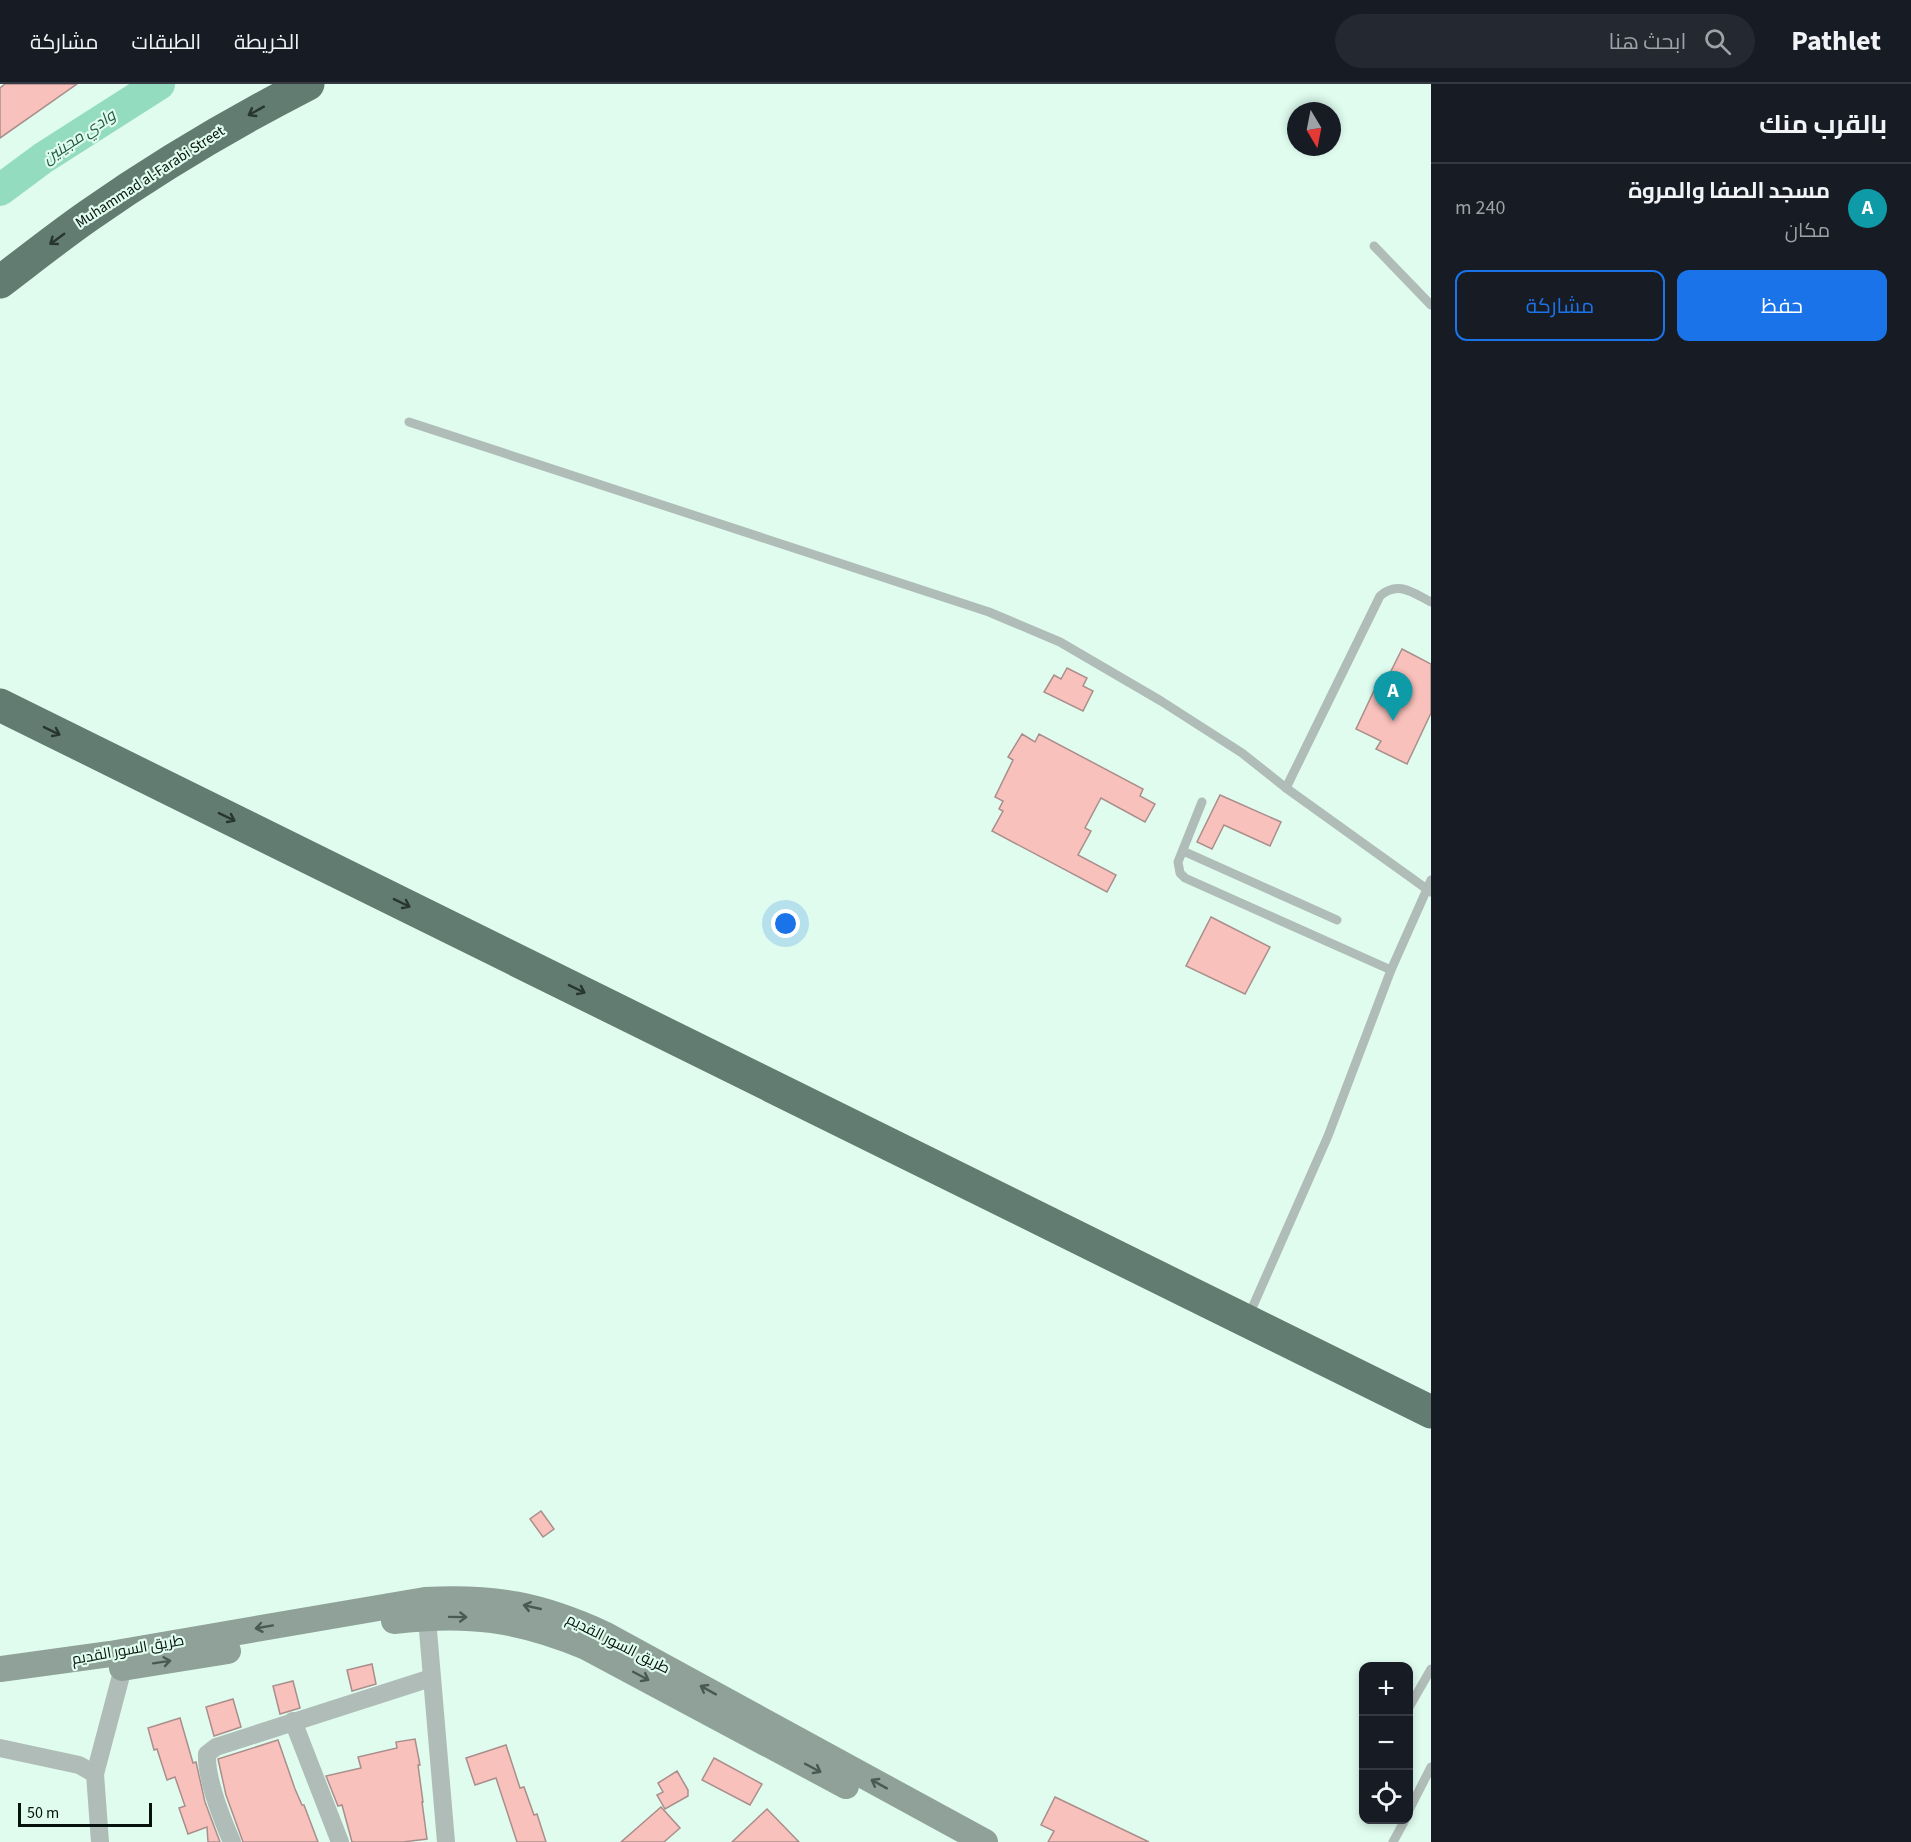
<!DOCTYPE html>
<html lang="ar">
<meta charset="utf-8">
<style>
:root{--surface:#171b24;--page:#242831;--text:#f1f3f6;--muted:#9ea1a6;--line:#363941;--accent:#1a73e8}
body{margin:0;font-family:"Source Sans 3",Cairo,sans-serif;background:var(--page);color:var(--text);direction:rtl}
.controls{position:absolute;right:18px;bottom:18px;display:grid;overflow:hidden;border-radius:12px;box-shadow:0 3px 9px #0003}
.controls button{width:54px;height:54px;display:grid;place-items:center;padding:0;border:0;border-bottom:2px solid var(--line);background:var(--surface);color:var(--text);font:30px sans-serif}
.compass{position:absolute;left:1287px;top:18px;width:54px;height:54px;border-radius:50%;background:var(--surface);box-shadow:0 3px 9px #0003;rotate:170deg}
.scale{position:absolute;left:18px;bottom:15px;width:134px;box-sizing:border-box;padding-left:6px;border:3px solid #07110d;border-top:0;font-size:16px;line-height:21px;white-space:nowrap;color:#07110d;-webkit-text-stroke:4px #dffcef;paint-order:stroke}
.you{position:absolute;left:786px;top:840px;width:21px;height:21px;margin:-15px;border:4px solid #fff;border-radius:50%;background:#1a73e8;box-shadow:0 0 0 9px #1a73e833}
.badge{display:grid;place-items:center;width:39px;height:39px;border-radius:50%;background:var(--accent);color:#fff;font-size:20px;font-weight:700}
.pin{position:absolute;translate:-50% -50px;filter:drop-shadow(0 2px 3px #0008)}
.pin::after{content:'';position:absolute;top:32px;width:21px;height:18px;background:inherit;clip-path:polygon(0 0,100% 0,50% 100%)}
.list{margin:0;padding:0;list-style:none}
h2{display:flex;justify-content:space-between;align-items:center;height:78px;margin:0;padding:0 24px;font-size:26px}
h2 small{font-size:20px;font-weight:400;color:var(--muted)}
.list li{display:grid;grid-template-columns:39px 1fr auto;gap:18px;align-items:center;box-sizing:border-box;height:90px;padding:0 24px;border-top:2px solid var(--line)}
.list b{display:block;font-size:22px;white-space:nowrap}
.list p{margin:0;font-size:20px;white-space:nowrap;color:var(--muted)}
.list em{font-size:20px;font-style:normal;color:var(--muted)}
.actions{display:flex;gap:12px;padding:18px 24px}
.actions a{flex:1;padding:14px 0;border:2px solid var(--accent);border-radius:12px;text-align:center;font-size:21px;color:var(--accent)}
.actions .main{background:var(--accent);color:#fff}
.icon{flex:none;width:33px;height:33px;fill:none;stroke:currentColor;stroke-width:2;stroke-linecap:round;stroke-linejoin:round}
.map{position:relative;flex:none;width:1431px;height:1758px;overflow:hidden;direction:ltr}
header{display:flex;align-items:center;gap:36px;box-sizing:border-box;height:84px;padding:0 30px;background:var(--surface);border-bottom:2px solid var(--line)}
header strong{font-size:28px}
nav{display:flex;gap:33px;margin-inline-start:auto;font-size:21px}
.search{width:420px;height:54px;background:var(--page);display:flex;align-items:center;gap:15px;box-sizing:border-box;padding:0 21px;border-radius:33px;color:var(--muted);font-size:22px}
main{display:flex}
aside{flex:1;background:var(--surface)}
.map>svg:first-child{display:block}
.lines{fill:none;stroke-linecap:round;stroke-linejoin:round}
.river{stroke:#94dcbf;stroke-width:32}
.building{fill:#f9c1bb;stroke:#aa8e8b;stroke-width:1.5}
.lane{stroke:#b0bcb7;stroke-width:9}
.street{stroke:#b0bcb7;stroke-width:18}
.secondary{stroke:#8fa199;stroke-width:26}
.highway{stroke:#627c71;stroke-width:33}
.oneway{stroke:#273630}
.oneway2{stroke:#4b5953}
.labels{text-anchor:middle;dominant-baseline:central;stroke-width:4.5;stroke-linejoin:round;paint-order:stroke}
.street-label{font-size:15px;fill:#07110d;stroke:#dffcef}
.water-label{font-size:16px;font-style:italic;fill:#245b48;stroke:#dffcef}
</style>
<header>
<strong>Pathlet</strong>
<div class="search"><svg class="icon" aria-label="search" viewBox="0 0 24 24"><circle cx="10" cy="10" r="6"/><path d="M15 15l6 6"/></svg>ابحث هنا</div>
<nav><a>الخريطة</a><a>الطبقات</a><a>مشاركة</a></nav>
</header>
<main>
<aside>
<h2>بالقرب منك<small></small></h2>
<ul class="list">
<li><span class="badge" style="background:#0f9aa8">A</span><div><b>مسجد الصفا والمروة</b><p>مكان</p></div><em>240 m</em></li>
</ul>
<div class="actions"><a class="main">حفظ</a><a>مشاركة</a></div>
</aside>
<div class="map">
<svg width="1431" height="1758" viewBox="0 0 1431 1758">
<rect width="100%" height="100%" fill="#dffcef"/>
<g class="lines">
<path class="river" d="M 0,106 L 43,74 L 159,0"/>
</g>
<g class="building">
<path d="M 5,0 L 77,0 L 0,54 L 0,4 Z"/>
<path d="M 1402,565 L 1431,580 L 1431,629 L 1407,680 L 1376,665 L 1381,657 L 1356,645 L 1379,596 L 1385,599 Z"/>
<path d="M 1067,584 L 1087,594 L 1083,602 L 1093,607 L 1083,627 L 1044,608 L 1054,591 L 1061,595 Z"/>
<path d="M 1022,650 L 1035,658 L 1039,650 L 1143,705 L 1140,712 L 1155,720 L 1145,738 L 1101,714 L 1085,744 L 1091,747 L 1078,771 L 1116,791 L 1107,808 L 992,747 L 1003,727 L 999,725 L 1003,717 L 995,713 L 1013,676 L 1008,673 Z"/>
<path d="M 1220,711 L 1281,738 L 1270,762 L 1224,741 L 1212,765 L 1197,758 Z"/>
<path d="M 1211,833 L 1270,863 L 1245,910 L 1186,882 Z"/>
<path d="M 541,1427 L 554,1445 L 543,1453 L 530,1435 Z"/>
<path d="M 372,1580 L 376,1600 L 352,1607 L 347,1586 Z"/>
<path d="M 293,1597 L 300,1624 L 280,1630 L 273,1602 Z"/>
<path d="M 233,1615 L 241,1643 L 214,1652 L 206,1623 Z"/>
<path d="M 180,1634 L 193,1679 L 196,1678 L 205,1718 L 220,1758 L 208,1758 L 207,1743 L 188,1750 L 179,1724 L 185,1722 L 175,1693 L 167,1696 L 157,1665 L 154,1666 L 148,1644 Z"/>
<path d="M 415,1655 L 420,1681 L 418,1681 L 423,1718 L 422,1718 L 427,1755 L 403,1758 L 352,1758 L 342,1721 L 338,1722 L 326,1692 L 361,1684 L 358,1673 L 397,1664 L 396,1658 Z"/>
<path d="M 278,1656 L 295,1705 L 302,1721 L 304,1721 L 318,1758 L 243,1758 L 226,1711 L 218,1675 Z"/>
<path d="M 506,1661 L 520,1704 L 524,1703 L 534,1731 L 537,1730 L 546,1758 L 517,1758 L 496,1694 L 475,1701 L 466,1674 Z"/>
<path d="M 714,1674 L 762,1700 L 750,1721 L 702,1696 Z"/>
<path d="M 677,1687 L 688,1706 L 688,1712 L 665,1725 L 657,1711 L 663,1708 L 658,1699 Z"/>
<path d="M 1055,1713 L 1149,1758 L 1048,1758 L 1054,1747 L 1041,1741 Z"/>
<path d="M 661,1723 L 680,1744 L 664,1758 L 621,1758 Z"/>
<path d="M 767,1725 L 799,1758 L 732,1758 Z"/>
</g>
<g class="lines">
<g class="lane">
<path d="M 1374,162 L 1431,221"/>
<path d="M 409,338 L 989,528 L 1060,558 L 1161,617 L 1242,669 L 1286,704 L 1431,808"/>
<path d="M 1286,704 L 1380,512 C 1398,496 1413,509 1431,518"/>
<path d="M 1202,718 L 1178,778 L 1180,789 L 1185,794 L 1391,886"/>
<path d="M 1183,767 L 1337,836"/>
<path d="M 1249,1231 L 1328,1052 L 1391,886 L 1431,796"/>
<path d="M 1408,1625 L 1431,1585"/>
<path d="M 1408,1728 L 1431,1683"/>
<path d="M 1393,1758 L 1405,1736"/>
</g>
<g class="street">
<path d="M 426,1523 L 446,1758"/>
<path d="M 293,1637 L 340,1758"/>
<path d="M 0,1664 L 79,1681 L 95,1690 L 100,1758"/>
<path d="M 95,1690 L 123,1584"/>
<path d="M 232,1758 C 222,1735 206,1695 207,1670 L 216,1663 L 431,1594"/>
</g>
<g class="secondary">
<path d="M 394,1537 C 467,1528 519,1535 586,1563 L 846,1702"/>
<path d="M 122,1584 L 228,1567"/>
<path d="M 0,1585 L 110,1570 L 425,1516 C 494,1512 541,1521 604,1550 L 985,1758"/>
</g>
<g class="highway">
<path d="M 0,198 C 29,176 58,153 88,132 C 158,83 232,39 308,0"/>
<path d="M 0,621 L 1431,1328"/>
</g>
</g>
<defs><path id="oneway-shaft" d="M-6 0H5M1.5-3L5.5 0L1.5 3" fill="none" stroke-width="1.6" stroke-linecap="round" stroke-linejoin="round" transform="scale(1.5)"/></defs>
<g class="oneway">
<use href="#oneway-shaft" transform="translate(256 27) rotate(151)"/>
<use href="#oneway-shaft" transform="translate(57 155) rotate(144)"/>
<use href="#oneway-shaft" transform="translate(52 647) rotate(26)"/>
<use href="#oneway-shaft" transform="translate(227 733) rotate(26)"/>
<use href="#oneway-shaft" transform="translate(402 819) rotate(26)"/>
<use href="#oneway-shaft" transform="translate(577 905) rotate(26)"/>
</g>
<g class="oneway2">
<use href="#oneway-shaft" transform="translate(532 1523) rotate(-167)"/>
<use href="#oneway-shaft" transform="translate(458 1533) rotate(1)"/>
<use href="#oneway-shaft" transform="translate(264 1543) rotate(170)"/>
<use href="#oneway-shaft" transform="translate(162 1578) rotate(-9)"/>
<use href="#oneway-shaft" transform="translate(641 1592) rotate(28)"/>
<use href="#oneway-shaft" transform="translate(708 1606) rotate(-151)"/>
<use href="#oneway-shaft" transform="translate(813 1684) rotate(28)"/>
<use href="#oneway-shaft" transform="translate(879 1700) rotate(-151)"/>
</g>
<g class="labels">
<g class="street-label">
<text transform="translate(150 93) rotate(-33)">Muhammad al-Farabi Street</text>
<text transform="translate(618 1560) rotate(27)">طريق السور القديم</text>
<text transform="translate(128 1566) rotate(-10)">طريق السور القديم</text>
</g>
<g class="water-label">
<text transform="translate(79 53) rotate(-34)">وادي مجينين</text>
</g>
</g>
</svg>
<div class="controls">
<button>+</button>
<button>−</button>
<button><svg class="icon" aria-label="locate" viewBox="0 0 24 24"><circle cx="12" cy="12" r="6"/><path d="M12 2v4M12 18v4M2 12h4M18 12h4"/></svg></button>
</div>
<svg class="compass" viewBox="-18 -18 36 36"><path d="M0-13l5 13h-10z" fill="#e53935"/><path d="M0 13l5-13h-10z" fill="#9ea1a6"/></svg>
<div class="scale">50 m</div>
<div class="you"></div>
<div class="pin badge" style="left:1393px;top:637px;background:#0f9aa8">A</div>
</div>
</main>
